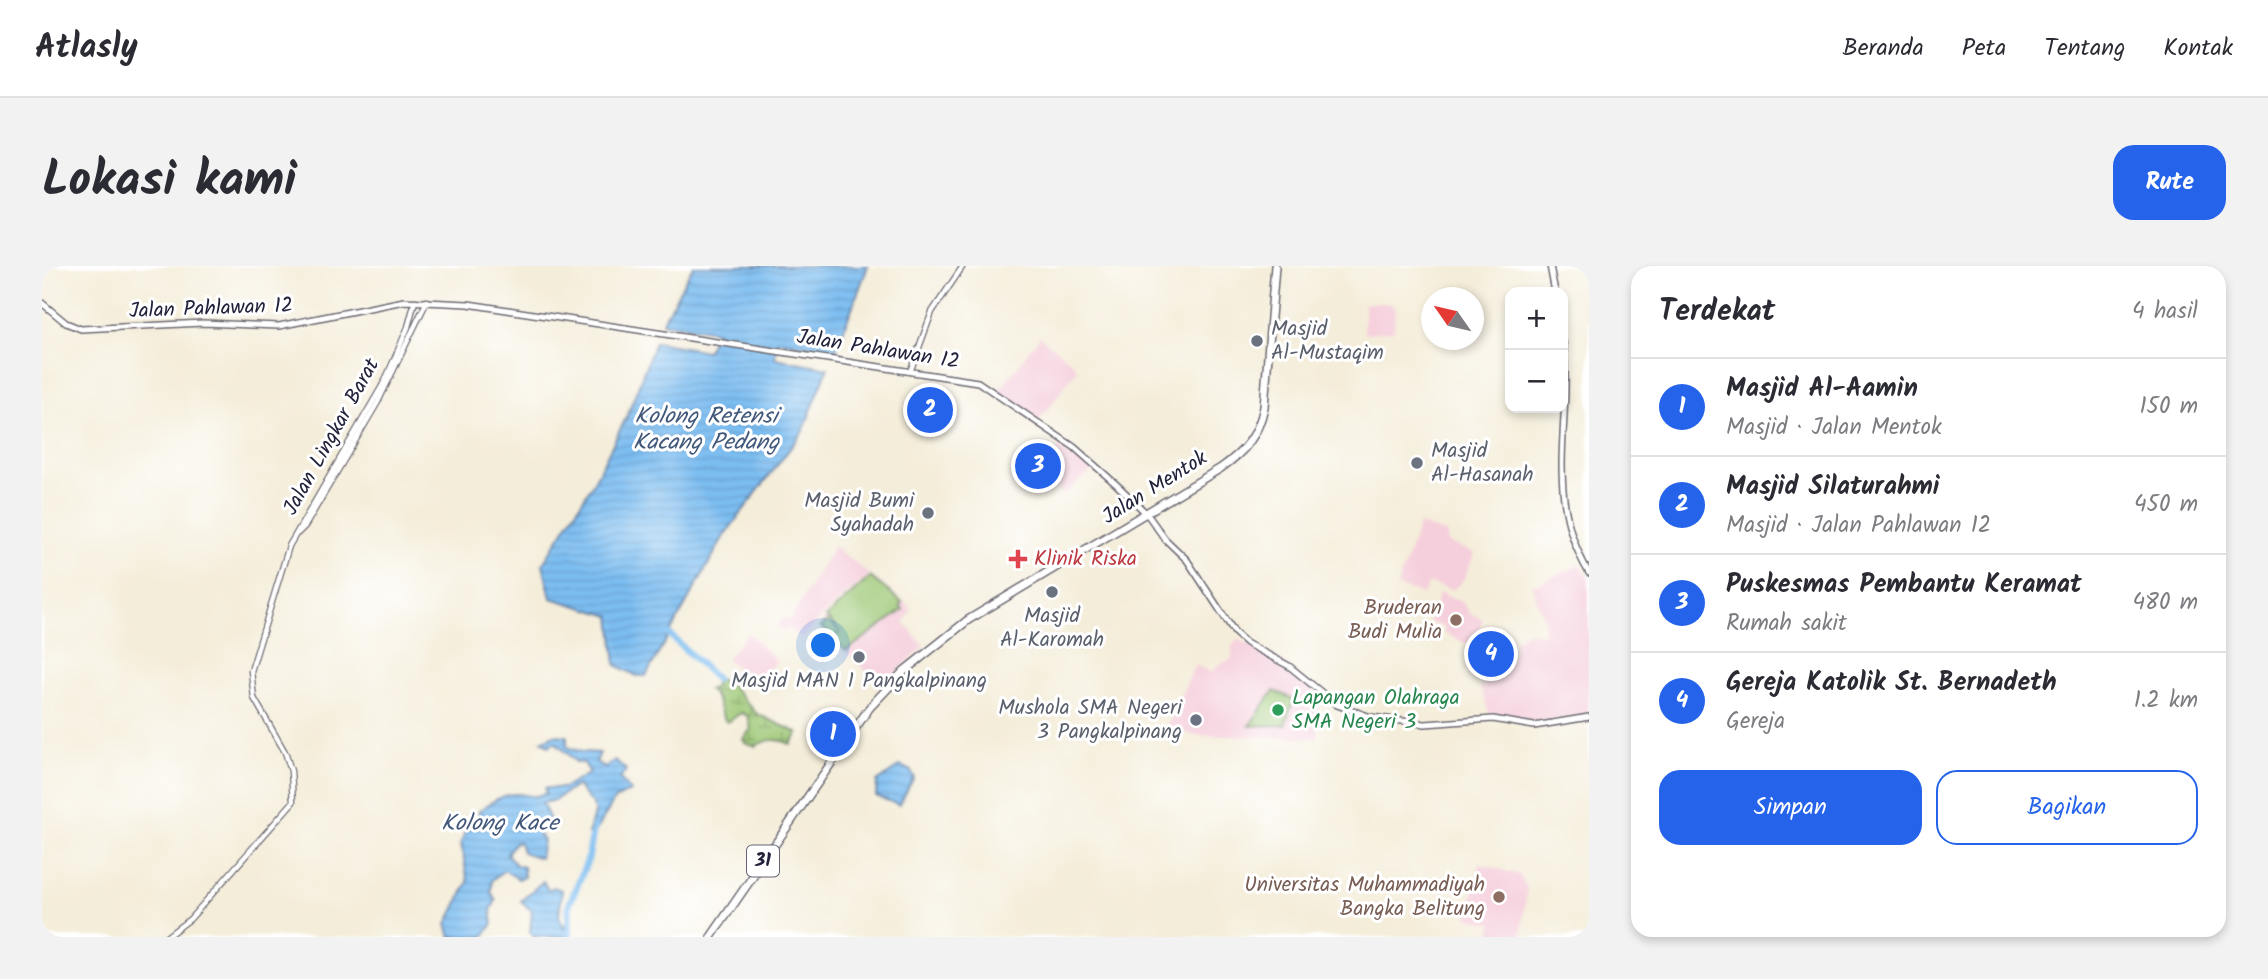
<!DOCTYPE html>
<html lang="id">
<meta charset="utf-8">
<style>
:root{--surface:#fff;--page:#f2f2f3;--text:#2b2b33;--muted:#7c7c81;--line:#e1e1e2;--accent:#2563eb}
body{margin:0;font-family:Kalam,sans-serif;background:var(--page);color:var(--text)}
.controls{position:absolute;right:21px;top:21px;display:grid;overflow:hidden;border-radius:14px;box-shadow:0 4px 10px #0003}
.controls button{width:63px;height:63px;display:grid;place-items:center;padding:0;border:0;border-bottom:2px solid var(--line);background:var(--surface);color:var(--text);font:35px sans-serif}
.compass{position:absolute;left:1379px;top:21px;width:63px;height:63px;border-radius:50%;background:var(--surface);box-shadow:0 4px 10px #0003;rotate:304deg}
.you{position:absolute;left:782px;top:380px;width:24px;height:24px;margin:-18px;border:5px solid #fff;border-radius:50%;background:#1a73e8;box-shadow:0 0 0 10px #1a73e833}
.badge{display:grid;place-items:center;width:46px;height:46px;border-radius:50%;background:var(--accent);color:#fff;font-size:23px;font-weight:700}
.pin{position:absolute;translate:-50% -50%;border:4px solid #fff;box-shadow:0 2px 7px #0006}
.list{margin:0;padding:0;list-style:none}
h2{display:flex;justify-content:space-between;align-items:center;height:91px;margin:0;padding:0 28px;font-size:30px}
h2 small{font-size:23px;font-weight:400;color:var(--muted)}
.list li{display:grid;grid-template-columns:46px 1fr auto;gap:21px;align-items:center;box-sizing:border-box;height:98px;padding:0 28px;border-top:2px solid var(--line)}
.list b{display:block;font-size:26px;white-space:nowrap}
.list p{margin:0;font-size:23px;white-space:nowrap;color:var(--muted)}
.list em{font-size:23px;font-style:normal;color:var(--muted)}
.actions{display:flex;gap:14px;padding:21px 28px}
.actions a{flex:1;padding:16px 0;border:2px solid var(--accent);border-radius:21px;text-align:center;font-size:24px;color:var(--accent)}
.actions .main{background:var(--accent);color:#fff}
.map{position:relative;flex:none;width:1547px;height:671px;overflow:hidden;border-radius:21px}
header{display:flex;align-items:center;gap:42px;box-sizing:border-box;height:98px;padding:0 35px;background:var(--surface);border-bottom:2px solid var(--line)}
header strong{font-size:33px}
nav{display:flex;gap:38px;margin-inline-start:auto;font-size:24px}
.intro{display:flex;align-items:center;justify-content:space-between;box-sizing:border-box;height:168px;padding:0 42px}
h1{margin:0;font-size:49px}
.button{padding:18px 32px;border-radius:21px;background:var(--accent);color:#fff;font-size:24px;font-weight:700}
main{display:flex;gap:42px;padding:0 42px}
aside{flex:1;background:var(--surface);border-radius:21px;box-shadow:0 4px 10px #0003}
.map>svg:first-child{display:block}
.built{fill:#f5cfdc}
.grass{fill:#9cc774;stroke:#5f7458;stroke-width:2}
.wetland{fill:url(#wetland-marsh);stroke:#5f7458;stroke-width:2}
.water{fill:url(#water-rules);stroke:#4f7096;stroke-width:2}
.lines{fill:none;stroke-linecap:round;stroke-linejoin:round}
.river{stroke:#7cbdf1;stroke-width:7}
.minor-casing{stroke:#6c6972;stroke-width:7}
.major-casing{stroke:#6c6972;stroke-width:8}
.highway-casing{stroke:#6c6972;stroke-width:10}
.minor{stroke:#fff;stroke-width:4.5}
.major{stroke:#fff;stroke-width:5}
.highway{stroke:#fff;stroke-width:7}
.worship-dot{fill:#6b7280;stroke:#fff;stroke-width:2.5}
.health-dot{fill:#e0444e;stroke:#fff;stroke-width:2.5}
.education-dot{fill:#8d6e63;stroke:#fff;stroke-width:2.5}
.leisure-dot{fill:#2e9e5b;stroke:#fff;stroke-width:2.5}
.labels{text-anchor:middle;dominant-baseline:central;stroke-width:6;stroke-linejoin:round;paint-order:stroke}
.shield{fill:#fff;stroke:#646476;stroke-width:2}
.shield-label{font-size:19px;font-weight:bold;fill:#22223b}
.street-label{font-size:21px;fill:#22223b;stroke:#fff}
.worship-label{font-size:21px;fill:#5b616d;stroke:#fff;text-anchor:start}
.health-label{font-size:21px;fill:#be3a42;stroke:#fff;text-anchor:start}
.education-label{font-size:21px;fill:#785e54;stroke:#fff;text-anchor:end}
.leisure-label{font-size:21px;fill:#27864d;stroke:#fff;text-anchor:start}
.water-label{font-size:23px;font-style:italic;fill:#42587b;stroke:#fff}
</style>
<header>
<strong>Atlasly</strong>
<nav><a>Beranda</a><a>Peta</a><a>Tentang</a><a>Kontak</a></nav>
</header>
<div class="intro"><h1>Lokasi kami</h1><a class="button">Rute</a></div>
<main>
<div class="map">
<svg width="1547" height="671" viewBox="0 0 1547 671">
<defs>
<pattern id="wetland-marsh" width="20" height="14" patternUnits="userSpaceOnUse" patternTransform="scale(1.75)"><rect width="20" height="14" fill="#9cc774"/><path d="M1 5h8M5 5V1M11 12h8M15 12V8" fill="none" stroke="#7fa160"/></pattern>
<pattern id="water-rules" width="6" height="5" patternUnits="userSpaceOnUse" patternTransform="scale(1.75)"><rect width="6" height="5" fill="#7cbdf1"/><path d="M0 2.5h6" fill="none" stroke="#6ba2d0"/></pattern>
</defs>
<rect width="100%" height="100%" fill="#fff"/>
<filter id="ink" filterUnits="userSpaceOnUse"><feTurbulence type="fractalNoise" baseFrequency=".0143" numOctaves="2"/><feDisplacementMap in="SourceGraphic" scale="14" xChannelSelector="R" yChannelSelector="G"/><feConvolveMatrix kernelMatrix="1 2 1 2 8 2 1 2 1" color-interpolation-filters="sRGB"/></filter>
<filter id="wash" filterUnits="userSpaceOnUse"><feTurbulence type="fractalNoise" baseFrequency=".00686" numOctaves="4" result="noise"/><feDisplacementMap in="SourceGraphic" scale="28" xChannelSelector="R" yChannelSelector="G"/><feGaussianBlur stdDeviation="1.57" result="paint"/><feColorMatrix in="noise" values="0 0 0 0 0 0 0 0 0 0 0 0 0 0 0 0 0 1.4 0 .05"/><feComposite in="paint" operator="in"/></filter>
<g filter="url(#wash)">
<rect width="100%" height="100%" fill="#f4edd9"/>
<g class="built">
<path d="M 1322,37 L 1346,37 L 1353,41 L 1352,65 L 1322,67 Z"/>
<path d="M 998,70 L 1032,98 L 1035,104 L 996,156 L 956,126 Z"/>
<path d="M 1020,177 L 1052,203 L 1020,229 L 1001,198 Z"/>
<path d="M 1377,258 L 1405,268 L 1404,276 L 1433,287 L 1420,316 L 1410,324 L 1387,317 L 1381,329 L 1355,320 Z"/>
<path d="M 792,280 L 828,309 L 781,349 L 761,372 L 746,362 L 742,366 L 734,360 L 742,351 L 748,354 Z"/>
<path d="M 1538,299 L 1547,313 L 1547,449 L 1493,457 L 1448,449 L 1438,421 L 1469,394 L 1474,374 L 1485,366 L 1502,368 L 1502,354 L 1490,320 Z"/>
<path d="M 829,310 L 866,339 L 869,345 L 862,356 L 882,381 L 839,420 L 778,361 L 783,351 Z"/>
<path d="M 1397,327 L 1419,335 L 1429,348 L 1441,353 L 1430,380 L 1401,367 L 1403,362 L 1387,356 Z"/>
<path d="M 706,367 L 735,395 L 713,415 L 684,393 Z"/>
<path d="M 1196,373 L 1241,396 L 1276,427 L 1276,472 L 1150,469 L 1124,462 L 1153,399 L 1171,407 L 1175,399 L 1190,393 L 1190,380 Z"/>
<path d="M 1438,598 L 1478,609 L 1485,622 L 1479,671 L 1448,671 L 1451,658 L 1425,651 Z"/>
</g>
<g class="grass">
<path d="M 828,311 L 860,336 L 858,340 L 861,344 L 804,385 L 791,373 L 799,365 L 791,372 L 779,361 L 786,355 L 797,364 L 784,351 Z"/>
<path d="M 1232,425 L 1252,433 L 1243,459 L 1207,460 Z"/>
</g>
<path class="wetland" d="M 676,413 L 688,418 L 715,448 L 756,467 L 749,478 C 734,472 726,473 713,480 L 703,477 L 701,473 L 709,463 L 706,450 L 699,447 L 685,456 C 675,447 680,433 666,424 L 671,422 Z"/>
<g class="water">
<path d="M 651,0 L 826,0 L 794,84 L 735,75 L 733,92 L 786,102 L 761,165 L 682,270 L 604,410 L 595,410 L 574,399 L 569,350 L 509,332 L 501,298 L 550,219 L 585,150 L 613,76 L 665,85 L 674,65 L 620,57 Z"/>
<path d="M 512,469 L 525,470 L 525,481 L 540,486 L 558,487 L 554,496 L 563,502 L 573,494 L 584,504 L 578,513 L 589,525 L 573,533 L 552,568 L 546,568 C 557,533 553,546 535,519 L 513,534 L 500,537 L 508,554 L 496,568 L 501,574 L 498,592 L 480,586 L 477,576 L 472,577 L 465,588 L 474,599 L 481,601 L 482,611 L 476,613 L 462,604 L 450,614 L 449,626 L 454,634 L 449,644 L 451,658 L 441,671 L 409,671 L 405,658 L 426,616 L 419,577 L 424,563 L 433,561 L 437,545 C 447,538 458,529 472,528 C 485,527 490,534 504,527 L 503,522 L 521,522 L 548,507 L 542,497 L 534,496 L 513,476 L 507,480 L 500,475 Z"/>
<path d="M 858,500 L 868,504 L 872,511 L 857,539 L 834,530 L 835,516 Z"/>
<path d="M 501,615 L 506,624 L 511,621 L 520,624 L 517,650 L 523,665 L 523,658 L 527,656 L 529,671 L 492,671 L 488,666 L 490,645 L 479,635 Z"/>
</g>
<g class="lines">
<g class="river">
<path d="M 628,369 L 674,413"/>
<path d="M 527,671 L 527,639 L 546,593 L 552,561"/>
</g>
</g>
</g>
<g filter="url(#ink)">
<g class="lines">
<g class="minor-casing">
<g id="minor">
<path d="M 868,106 L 890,46 L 921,0"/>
<path d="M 256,267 L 263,260 L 336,136 L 385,35"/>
<path d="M 124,671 L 148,653 L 251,536 L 249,505 L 243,486 L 212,432 L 209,405 L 247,280 L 343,115 L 366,61 L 373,35"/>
</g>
</g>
<g class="major-casing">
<g id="major">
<path d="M 1508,0 L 1513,26"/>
<path d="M 0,37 L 24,57 L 39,63 L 161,57 L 237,60 L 362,35 L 426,38 L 936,116 L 1032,181 L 1075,219 L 1105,248 L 1123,273 L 1145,294 L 1193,367 L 1204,377 L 1247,400 L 1295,439 L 1329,451 L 1383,458 L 1451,453 L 1492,460 L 1547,451"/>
<path d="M 1521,76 C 1531,159 1500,227 1547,307"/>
</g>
</g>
<g class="highway-casing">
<path id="highway" d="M 669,671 L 828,441 L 862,405 L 926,354 L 1179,202 C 1203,185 1216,170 1222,141 L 1233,0"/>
</g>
<use href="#minor" class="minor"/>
<use href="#major" class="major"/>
<use href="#highway" class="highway"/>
</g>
</g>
<g class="worship-dot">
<circle cx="1215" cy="75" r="7"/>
<circle cx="1375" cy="197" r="7"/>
<circle cx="886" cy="247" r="7"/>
<circle cx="1010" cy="326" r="7"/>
<circle cx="817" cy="391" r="7"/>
<circle cx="1154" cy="454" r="7"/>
</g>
<path class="health-dot" d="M972.5 282.5h7v7h7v7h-7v7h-7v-7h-7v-7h7z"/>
<g class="education-dot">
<circle cx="1414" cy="354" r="7"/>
<circle cx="1457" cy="631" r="7"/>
</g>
<circle class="leisure-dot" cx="1236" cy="444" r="7"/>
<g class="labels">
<rect class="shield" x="705" y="579.5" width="32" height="31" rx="5"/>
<g class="shield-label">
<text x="721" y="595">31</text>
</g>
<g class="street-label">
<text transform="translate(169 43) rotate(-2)">Jalan Pahlawan 12</text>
<text transform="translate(836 84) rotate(9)">Jalan Pahlawan 12</text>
<text transform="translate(290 171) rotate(-61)">Jalan Lingkar Barat</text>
<text transform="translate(1113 222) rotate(-32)">Jalan Mentok</text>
</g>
<g class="worship-label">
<text x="1229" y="63">Masjid<tspan x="1229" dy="24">Al-Mustaqim</tspan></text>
<text x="1389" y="185">Masjid<tspan x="1389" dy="24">Al-Hasanah</tspan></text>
<text x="872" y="235" text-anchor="end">Masjid Bumi<tspan x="872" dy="24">Syahadah</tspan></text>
<text x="1010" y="350" text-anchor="middle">Masjid<tspan x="1010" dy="24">Al-Karomah</tspan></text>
<text x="817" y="415" text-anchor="middle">Masjid MAN 1 Pangkalpinang</text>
<text x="1140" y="442" text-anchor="end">Mushola SMA Negeri<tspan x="1140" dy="24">3 Pangkalpinang</tspan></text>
</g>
<g class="health-label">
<text x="992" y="293">Klinik Riska</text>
</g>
<g class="education-label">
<text x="1400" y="342">Bruderan<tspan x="1400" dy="24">Budi Mulia</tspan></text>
<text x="1443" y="619">Universitas Muhammadiyah<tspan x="1443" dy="24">Bangka Belitung</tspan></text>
</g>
<g class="leisure-label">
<text x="1250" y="432">Lapangan Olahraga<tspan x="1250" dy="24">SMA Negeri 3</tspan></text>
</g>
<g class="water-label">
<text x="664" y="151">Kolong Retensi<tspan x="664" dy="26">Kacang Pedang</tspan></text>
<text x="458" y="558">Kolong Kace</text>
</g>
</g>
</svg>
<div class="controls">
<button>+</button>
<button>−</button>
</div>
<svg class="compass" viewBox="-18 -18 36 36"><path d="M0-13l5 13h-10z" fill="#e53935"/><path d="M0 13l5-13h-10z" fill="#7c7c81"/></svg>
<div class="you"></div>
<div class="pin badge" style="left:791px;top:468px">1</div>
<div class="pin badge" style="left:888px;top:144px">2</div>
<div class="pin badge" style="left:996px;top:200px">3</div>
<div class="pin badge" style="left:1449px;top:388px">4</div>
</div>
<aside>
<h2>Terdekat<small>4 hasil</small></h2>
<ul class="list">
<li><span class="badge">1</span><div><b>Masjid Al-Aamin</b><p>Masjid · Jalan Mentok</p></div><em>150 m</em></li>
<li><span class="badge">2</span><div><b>Masjid Silaturahmi</b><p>Masjid · Jalan Pahlawan 12</p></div><em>450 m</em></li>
<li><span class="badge">3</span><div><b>Puskesmas Pembantu Keramat</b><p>Rumah sakit</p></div><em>480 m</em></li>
<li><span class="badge">4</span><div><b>Gereja Katolik St. Bernadeth</b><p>Gereja</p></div><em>1.2 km</em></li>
</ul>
<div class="actions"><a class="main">Simpan</a><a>Bagikan</a></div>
</aside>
</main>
